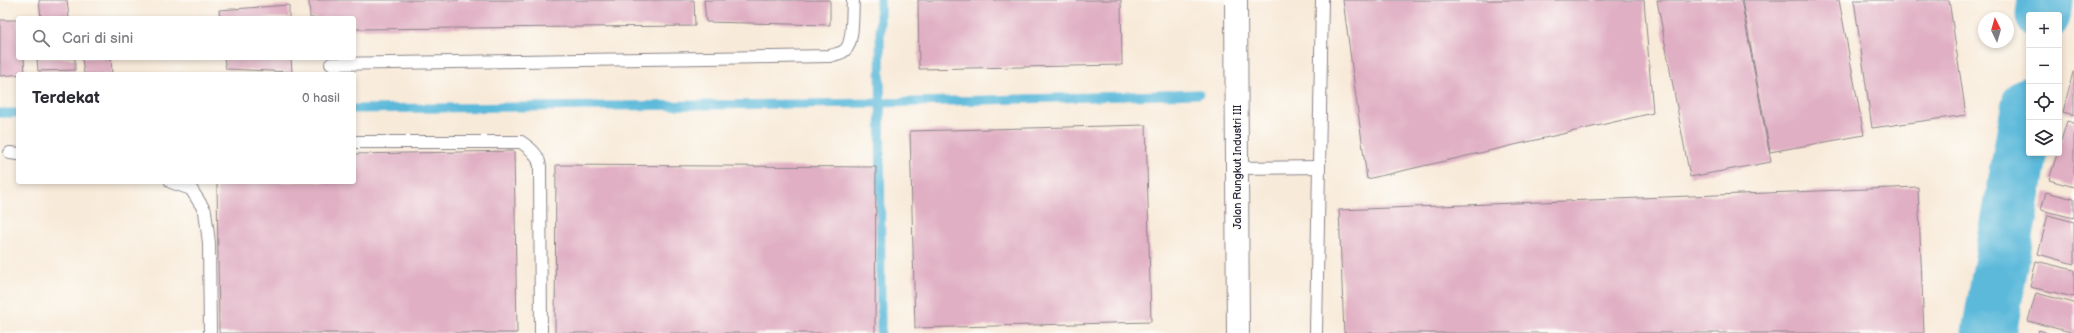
<!DOCTYPE html>
<html lang="id">
<meta charset="utf-8">
<style>
:root{--surface:#fff;--page:#f7f7f7;--text:#2b2b33;--muted:#7c7c81;--line:#e1e1e2}
body{margin:0;font-family:"Balsamiq Sans",sans-serif;background:var(--page);color:var(--text)}
.controls{position:absolute;right:12px;top:12px;display:grid;overflow:hidden;border-radius:4px;box-shadow:0 2px 6px #0003}
.controls button{width:36px;height:36px;display:grid;place-items:center;padding:0;border:0;border-bottom:1px solid var(--line);background:var(--surface);color:var(--text);font:20px sans-serif}
.compass{position:absolute;left:1978px;top:12px;width:36px;height:36px;border-radius:50%;background:var(--surface);box-shadow:0 2px 6px #0003;rotate:355deg}
.list{margin:0;padding:0;list-style:none}
h2{display:flex;justify-content:space-between;align-items:center;height:52px;margin:0;padding:0 16px;font-size:17px}
h2 small{font-size:13px;font-weight:400;color:var(--muted)}
.icon{flex:none;width:22px;height:22px;fill:none;stroke:currentColor;stroke-width:2;stroke-linecap:round;stroke-linejoin:round}
.map{position:relative;flex:none;width:2074px;height:333px;overflow:hidden}
.search{position:absolute;background:var(--surface);box-shadow:0 2px 6px #0003;left:16px;top:16px;width:340px;height:44px;display:flex;align-items:center;gap:10px;box-sizing:border-box;padding:0 14px;border-radius:4px;color:var(--muted);font-size:15px}
.panel{position:absolute;background:var(--surface);box-shadow:0 2px 6px #0003;left:16px;top:72px;width:340px;height:112px;border-radius:4px}
.map>svg:first-child{display:block}
.lines{fill:none;stroke-linecap:round;stroke-linejoin:round}
.stream{stroke:#5cb9da;stroke-width:9}
.river{stroke:#5cb9da;stroke-width:55}
.building{fill:#e0afc3}
.lane-casing{stroke:#8d868a;stroke-width:14}
.street-casing{stroke:#8d868a;stroke-width:24}
.lane{stroke:#fff;stroke-width:12}
.street{stroke:#fff;stroke-width:22}
.labels{text-anchor:middle;dominant-baseline:central;stroke-width:3;stroke-linejoin:round;paint-order:stroke}
.street-label{font-size:11px;fill:#22223b;stroke:#fdfcf7}
</style>
<div class="map">
<svg width="2074" height="333" viewBox="0 0 2074 333">
<rect width="100%" height="100%" fill="#fdfcf7"/>
<filter id="ink" filterUnits="userSpaceOnUse"><feTurbulence type="fractalNoise" baseFrequency=".025" numOctaves="2"/><feDisplacementMap in="SourceGraphic" scale="8" xChannelSelector="R" yChannelSelector="G"/><feConvolveMatrix kernelMatrix="1 2 1 2 8 2 1 2 1" color-interpolation-filters="sRGB"/></filter>
<filter id="wash" filterUnits="userSpaceOnUse"><feTurbulence type="fractalNoise" baseFrequency=".012" numOctaves="4" result="noise"/><feDisplacementMap in="SourceGraphic" scale="16" xChannelSelector="R" yChannelSelector="G"/><feGaussianBlur stdDeviation="0.9" result="paint"/><feColorMatrix in="noise" values="0 0 0 0 0 0 0 0 0 0 0 0 0 0 0 0 0 1.4 0 .05"/><feComposite in="paint" operator="in"/></filter>
<g filter="url(#wash)">
<rect width="100%" height="100%" fill="#f8ead9"/>
<g class="lines">
<g class="stream">
<path d="M 880,0 L 881,333"/>
<path d="M 354,109 L 880,103 L 1199,94"/>
<path d="M 0,113 L 18,113"/>
</g>
<g class="river">
<path d="M 2043,15 L 2045,0"/>
<path d="M 1989,333 L 2029,104"/>
</g>
</g>
<g id="blocks">
<g class="building">
<path d="M 39,0 L 67,0 L 69,18 L 41,18 Z"/>
<path d="M 309,0 L 694,0 L 695,26 L 354,29 L 354,18 L 310,18 Z"/>
<path d="M 704,0 L 830,0 L 830,25 L 706,22 Z"/>
<path d="M 918,0 L 1121,0 L 1122,65 L 919,69 Z"/>
<path d="M 1343,0 L 1644,0 L 1653,113 L 1367,179 Z"/>
<path d="M 1657,0 L 1741,0 L 1771,162 L 1690,177 Z"/>
<path d="M 1742,0 L 1839,0 L 1864,135 L 1770,152 Z"/>
<path d="M 1854,0 L 1949,0 L 1966,115 L 1872,128 Z"/>
<path d="M 289,5 L 289,18 L 220,18 L 219,10 Z"/>
<path d="M 0,20 L 18,20 L 18,58 L 24,58 L 25,74 L 0,76 Z"/>
<path d="M 37,58 L 75,58 L 75,70 L 38,71 Z"/>
<path d="M 82,58 L 111,58 L 112,74 L 84,74 Z"/>
<path d="M 224,58 L 291,58 L 292,72 L 226,69 Z"/>
<path d="M 2073,72 L 2074,72 L 2074,115 L 2063,112 Z"/>
<path d="M 2067,121 L 2074,123 L 2074,187 L 2049,180 Z"/>
<path d="M 1146,125 L 1151,322 L 915,328 L 910,131 Z"/>
<path d="M 514,151 L 517,333 L 219,333 L 217,182 L 354,182 L 354,154 Z"/>
<path d="M 556,165 L 876,167 L 875,333 L 555,333 Z"/>
<path d="M 1918,187 L 1924,333 L 1344,333 L 1339,210 Z"/>
<path d="M 2046,192 L 2074,199 L 2074,218 L 2041,210 Z"/>
<path d="M 2048,215 L 2074,222 L 2074,264 L 2038,254 Z"/>
<path d="M 2036,261 L 2074,270 L 2074,297 L 2030,287 Z"/>
<path d="M 2036,293 L 2074,303 L 2074,333 L 2028,321 Z"/>
<path d="M 2039,330 L 2048,333 L 2038,333 Z"/>
</g>
</g>
</g>
<g filter="url(#ink)">
<use href="#blocks" fill-opacity="0" stroke="#8d868a" stroke-width="1"/>
<g class="lines">
<g class="lane-casing">
<g id="lane">
<path d="M 331,64 L 830,56 C 835,54 841,54 845,50 C 854,43 852,11 853,0"/>
<path d="M 354,142 L 521,142 C 531,149 538,154 540,166 L 541,333"/>
<path d="M 10,153 L 18,154"/>
<path d="M 1237,168 L 1319,167"/>
<path d="M 171,182 L 191,189 L 205,211 L 209,243 L 210,333"/>
<path d="M 1316,333 L 1322,0"/>
</g>
</g>
<g class="street-casing">
<path id="street" d="M 1236,0 L 1238,333"/>
</g>
<use href="#lane" class="lane"/>
<use href="#street" class="street"/>
</g>
</g>
<g class="labels">
<g class="street-label">
<text transform="translate(1237 167) rotate(-90)">Jalan Rungkut Industri III</text>
</g>
</g>
</svg>
<div class="controls">
<button>+</button>
<button>−</button>
<button><svg class="icon" aria-label="locate" viewBox="0 0 24 24"><circle cx="12" cy="12" r="6"/><path d="M12 2v4M12 18v4M2 12h4M18 12h4"/></svg></button>
<button><svg class="icon" aria-label="layers" viewBox="0 0 24 24"><path d="M12 4l9 5-9 5-9-5zM3 14l9 5 9-5"/></svg></button>
</div>
<svg class="compass" viewBox="-18 -18 36 36"><path d="M0-13l5 13h-10z" fill="#e53935"/><path d="M0 13l5-13h-10z" fill="#7c7c81"/></svg>
<div class="search"><svg class="icon" aria-label="search" viewBox="0 0 24 24"><circle cx="10" cy="10" r="6"/><path d="M15 15l6 6"/></svg>Cari di sini</div>
<section class="panel">
<h2>Terdekat<small>0 hasil</small></h2>
<ul class="list">
</ul>
</section>
</div>
